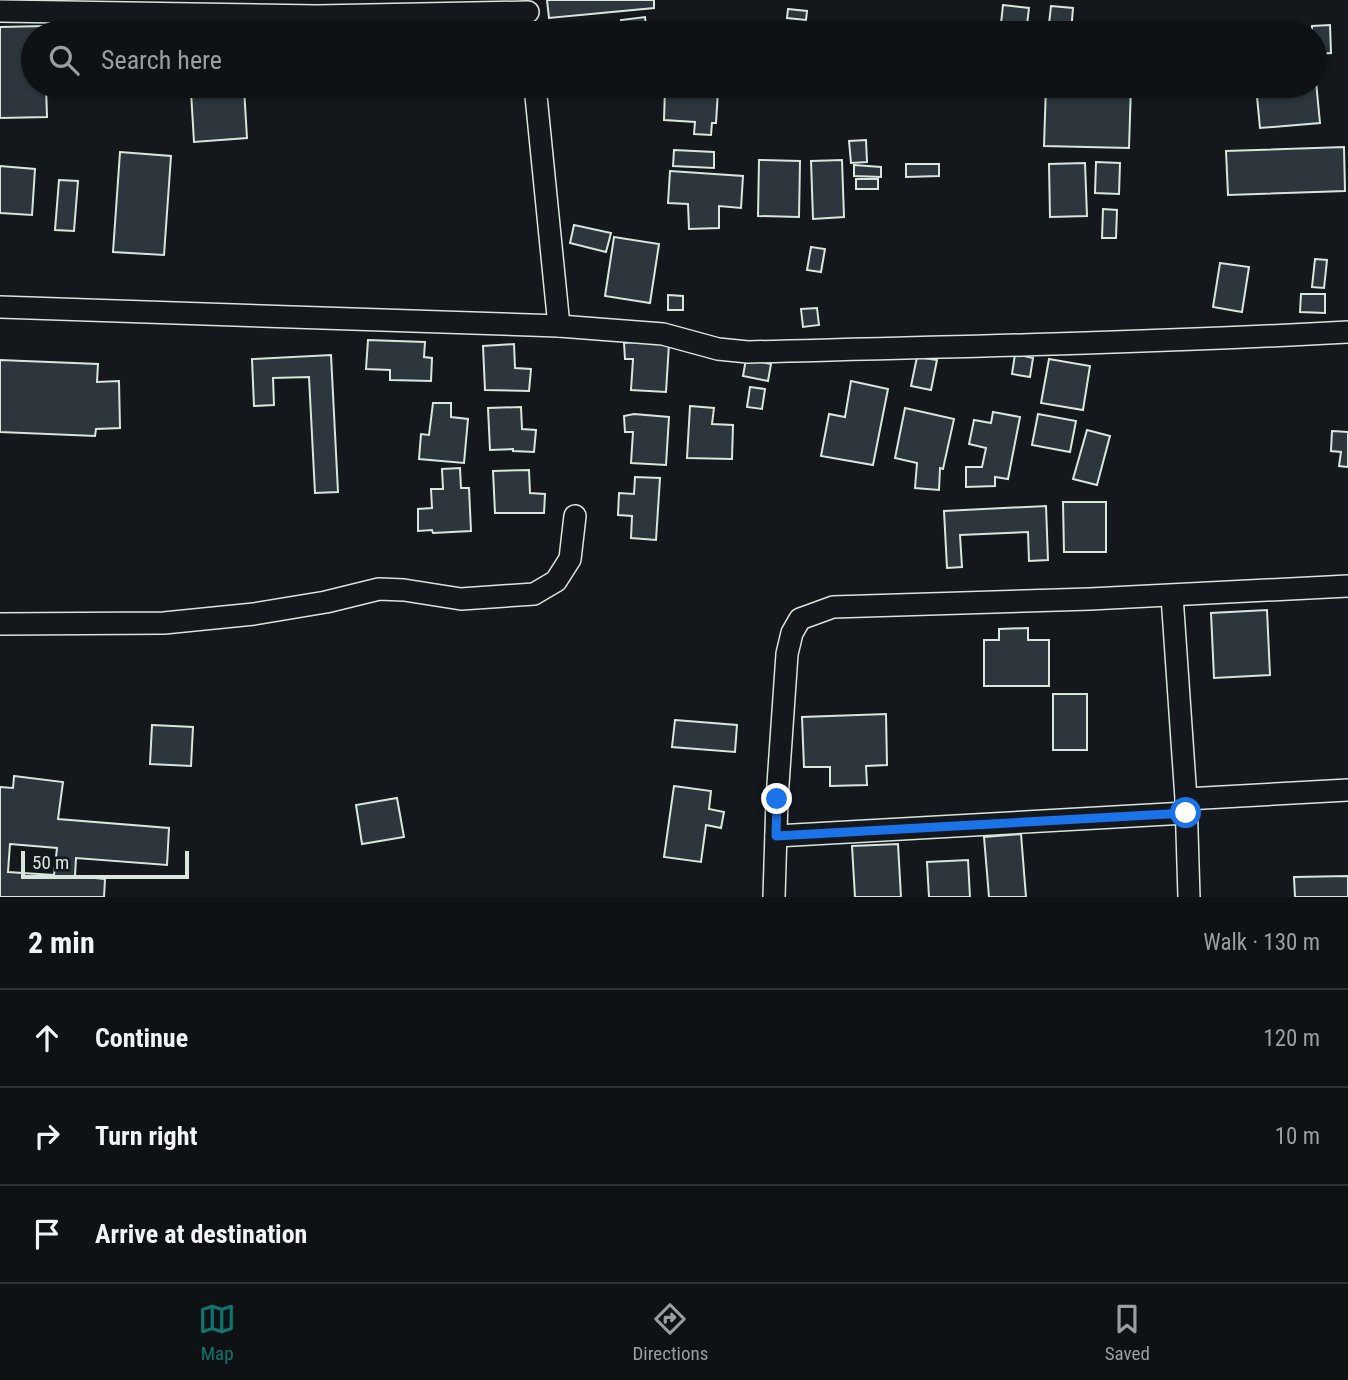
<!DOCTYPE html>
<meta charset="utf-8">
<style>
:root{--surface:#0f1215;--page:#181b1e;--text:#f1f3f6;--muted:#9b9ea0;--line:#2f3234;--accent:#0f766e}
body{margin:0;font-family:"Roboto Condensed",sans-serif;background:var(--page);color:var(--text)}
.scale{position:absolute;left:21px;bottom:18px;width:168px;box-sizing:border-box;padding-left:7px;border:4px solid #d8e6dc;border-top:0;font-size:19px;line-height:24px;white-space:nowrap;color:#d8e6dc;-webkit-text-stroke:5px #14181c;paint-order:stroke}
.stop{position:absolute;width:21px;height:21px;margin:-16px;border:5px solid #1a73e8;border-radius:50%;background:#fff}
.stop.end{background:#1a73e8;border-color:#fff;box-shadow:0 2px 7px #0008}
.list{margin:0;padding:0;list-style:none}
h2{display:flex;justify-content:space-between;align-items:center;height:91px;margin:0;padding:0 28px;font-size:30px}
h2 small{font-size:23px;font-weight:400;color:var(--muted)}
.list li{display:grid;grid-template-columns:46px 1fr auto;gap:21px;align-items:center;box-sizing:border-box;height:98px;padding:0 28px;border-top:2px solid var(--line)}
.list b{display:block;font-size:26px;white-space:nowrap}
.list em{font-size:23px;font-style:normal;color:var(--muted)}
.icon{flex:none;width:38px;height:38px;fill:none;stroke:currentColor;stroke-width:2;stroke-linecap:round;stroke-linejoin:round}
.map{position:relative;flex:none;width:1348px;height:897px;overflow:hidden}
.search{position:absolute;background:var(--surface);box-shadow:0 2px 5px #0004;left:21px;right:21px;top:21px;height:77px;display:flex;align-items:center;gap:18px;box-sizing:border-box;padding:0 24px;border-radius:38px;color:var(--muted);font-size:26px}
.sheet{height:385px;background:var(--surface)}
nav{display:flex;justify-content:space-around;align-items:center;box-sizing:border-box;height:98px;border-top:2px solid var(--line);background:var(--surface);font-size:19px;color:var(--muted)}
nav a{display:grid;justify-items:center;gap:4px}
nav .on{color:var(--accent)}
.map>svg:first-child{display:block}
.building{fill:#2c363c;stroke:#d8e6dc;stroke-width:2;fill-rule:evenodd}
.lines{fill:none;stroke-linecap:round;stroke-linejoin:round}
.minor-casing{stroke:#d8e6dc;stroke-width:24}
.minor{stroke:#14181c;stroke-width:21}
.route{stroke:#1a73e8;stroke-width:9}
</style>
<div class="map">
<svg width="1348" height="897" viewBox="0 0 1348 897">
<rect width="100%" height="100%" fill="#14181c"/>
<g class="building">
<path d="M 547,0 L 654,0 L 654,8 L 549,18 Z"/>
<path d="M 1003,5 L 1029,8 L 1026,33 L 1000,33 Z"/>
<path d="M 1051,6 L 1073,8 L 1071,33 L 1048,33 Z"/>
<path d="M 788,9 L 807,11 L 806,20 L 787,18 Z"/>
<path d="M 645,17 L 647,33 L 623,33 L 621,20 Z"/>
<path d="M 232,24 L 233,33 L 198,33 L 198,27 Z"/>
<path d="M 1330,25 L 1331,53 L 1315,54 L 1315,33 L 1312,33 L 1312,26 Z"/>
<path d="M 44,26 L 44,33 L 33,33 L 33,86 L 46,86 L 47,117 L 0,118 L 0,27 Z"/>
<path d="M 1315,71 L 1320,123 L 1260,128 L 1256,86 L 1315,86 Z"/>
<path d="M 698,86 L 715,86 L 714,90 L 718,91 L 716,123 L 712,123 L 711,135 L 694,134 L 695,122 L 664,120 L 665,88 L 697,89 Z"/>
<path d="M 1046,86 L 1131,86 L 1129,148 L 1044,146 Z"/>
<path d="M 244,88 L 247,138 L 194,142 L 191,92 Z"/>
<path d="M 866,140 L 867,162 L 851,163 L 849,141 Z"/>
<path d="M 1344,147 L 1345,191 L 1228,195 L 1226,151 Z"/>
<path d="M 674,150 L 714,152 L 714,168 L 673,166 Z"/>
<path d="M 120,152 L 171,156 L 164,255 L 113,252 Z"/>
<path d="M 759,160 L 800,161 L 799,217 L 758,216 Z"/>
<path d="M 842,160 L 844,217 L 813,219 L 811,161 Z"/>
<path d="M 1096,162 L 1120,163 L 1119,194 L 1095,193 Z"/>
<path d="M 1085,163 L 1087,216 L 1050,217 L 1049,164 Z"/>
<path d="M 906,164 L 939,164 L 939,176 L 906,177 Z"/>
<path d="M 854,165 L 881,167 L 881,177 L 854,176 Z"/>
<path d="M 0,166 L 35,169 L 32,215 L 0,213 Z"/>
<path d="M 670,171 L 743,176 L 741,208 L 719,206 L 719,228 L 689,229 L 688,204 L 668,203 Z"/>
<rect x="856" y="179" width="22" height="10"/>
<path d="M 59,180 L 78,181 L 74,231 L 55,230 Z"/>
<path d="M 1103,209 L 1117,210 L 1116,238 L 1102,238 Z"/>
<path d="M 574,225 L 611,233 L 606,252 L 570,243 Z"/>
<path d="M 614,237 L 659,244 L 650,303 L 605,296 Z"/>
<path d="M 811,247 L 825,249 L 821,272 L 807,270 Z"/>
<path d="M 1315,259 L 1327,260 L 1324,288 L 1312,287 Z"/>
<path d="M 1220,263 L 1249,267 L 1242,312 L 1213,307 Z"/>
<path d="M 1301,294 L 1325,294 L 1325,313 L 1300,312 Z"/>
<path d="M 668,295 L 683,296 L 683,310 L 668,310 Z"/>
<path d="M 817,308 L 819,325 L 803,327 L 801,309 Z"/>
<path d="M 368,340 L 425,342 L 424,357 L 432,358 L 431,381 L 390,380 L 390,370 L 366,369 Z"/>
<path d="M 634,342 L 669,344 L 666,392 L 631,390 L 633,359 L 625,359 L 624,343 Z"/>
<path d="M 514,344 L 515,368 L 531,369 L 529,391 L 485,390 L 483,346 Z"/>
<path d="M 1015,354 L 1033,358 L 1030,377 L 1012,374 Z"/>
<path d="M 331,355 L 338,492 L 315,493 L 309,377 L 273,378 L 274,405 L 254,406 L 252,359 Z"/>
<path d="M 917,357 L 937,360 L 931,390 L 911,386 Z"/>
<path d="M 746,359 L 771,364 L 768,381 L 743,376 Z"/>
<path d="M 1049,359 L 1090,366 L 1083,410 L 1041,403 Z"/>
<path d="M 0,360 L 98,364 L 97,382 L 119,381 L 120,428 L 96,429 L 95,436 L 0,432 Z"/>
<path d="M 851,381 L 888,389 L 873,465 L 821,456 L 829,414 L 845,417 Z"/>
<path d="M 750,387 L 765,389 L 762,409 L 747,407 Z"/>
<path d="M 433,403 L 451,403 L 451,417 L 468,419 L 464,463 L 419,459 L 421,434 L 429,435 Z"/>
<path d="M 690,406 L 714,408 L 712,424 L 733,425 L 732,459 L 687,458 Z"/>
<path d="M 521,407 L 522,429 L 536,430 L 534,452 L 513,451 L 513,449 L 490,450 L 488,408 Z"/>
<path d="M 905,408 L 954,419 L 943,469 L 940,468 L 939,490 L 915,488 L 917,463 L 895,458 Z"/>
<path d="M 993,412 L 1020,417 L 1008,479 L 995,477 L 995,486 L 966,487 L 966,467 L 982,467 L 986,448 L 969,444 L 974,420 L 991,423 Z"/>
<path d="M 634,414 L 669,417 L 666,465 L 631,463 L 633,432 L 625,432 L 624,416 Z"/>
<path d="M 1038,414 L 1076,421 L 1070,452 L 1032,445 Z"/>
<path d="M 1087,430 L 1110,436 L 1097,485 L 1073,479 Z"/>
<path d="M 1332,431 L 1348,432 L 1348,467 L 1339,466 L 1341,452 L 1331,451 Z"/>
<path d="M 460,468 L 461,488 L 469,488 L 471,531 L 433,533 L 432,530 L 418,531 L 418,509 L 432,508 L 431,489 L 443,489 L 442,469 Z"/>
<path d="M 529,470 L 530,493 L 545,494 L 544,513 L 495,513 L 493,471 Z"/>
<path d="M 635,477 L 660,478 L 656,540 L 631,538 L 632,516 L 618,515 L 619,493 L 634,494 Z"/>
<path d="M 1063,502 L 1106,502 L 1106,552 L 1064,552 Z"/>
<path d="M 1046,506 L 1048,560 L 1029,561 L 1028,532 L 960,535 L 962,567 L 947,568 L 944,511 Z"/>
<path d="M 1267,610 L 1270,675 L 1214,678 L 1211,613 Z"/>
<path d="M 1028,628 L 1028,640 L 1049,640 L 1049,686 L 984,686 L 984,640 L 999,640 L 999,629 Z"/>
<rect x="1053" y="694" width="34" height="56"/>
<path d="M 886,714 L 887,765 L 866,766 L 867,785 L 830,786 L 830,767 L 804,767 L 802,717 Z"/>
<path d="M 675,720 L 737,725 L 735,752 L 672,747 Z"/>
<path d="M 152,725 L 193,727 L 191,766 L 150,764 Z"/>
<path d="M 14,776 L 63,782 L 58,819 L 169,828 L 167,865 L 76,858 L 75,876 L 105,879 L 104,897 L 0,897 L 0,787 L 13,788 ZM 10,844 L 57,848 L 54,875 L 8,872 Z"/>
<path d="M 674,786 L 711,791 L 709,809 L 724,812 L 721,828 L 706,825 L 701,862 L 664,857 Z"/>
<path d="M 397,798 L 404,837 L 362,844 L 356,805 Z"/>
<path d="M 1021,834 L 1026,897 L 989,897 L 984,837 Z"/>
<path d="M 898,844 L 901,897 L 855,897 L 852,846 Z"/>
<path d="M 968,860 L 970,897 L 929,897 L 927,862 Z"/>
<path d="M 1348,876 L 1348,897 L 1295,897 L 1294,877 Z"/>
</g>
<g class="lines">
<g class="minor-casing">
<g id="minor">
<path d="M 0,11 L 317,16 L 528,12"/>
<path d="M 535,86 L 559,326"/>
<path d="M 0,307 L 559,326 L 663,334 L 718,349 L 748,352 C 948,347 1148,343 1348,332"/>
<path d="M 1172,596 L 1186,799 L 1189,897"/>
<path d="M 0,624 L 164,623 L 254,614 L 326,602 L 379,589 L 404,590 L 461,599 L 534,594 L 556,581 L 570,559 L 575,516"/>
<path d="M 1186,799 L 1348,790"/>
<path d="M 776,836 L 1186,813"/>
<path d="M 774,897 L 777,799 L 787,654 L 792,633 L 800,619 L 833,607 L 1090,599 L 1348,586"/>
</g>
</g>
<use href="#minor" class="minor"/>
</g>
<g class="lines">
<path class="route" d="M 777,799 L 776,836 L 1186,813"/>
</g>
</svg>
<div class="scale">50 m</div>
<div class="stop" style="left:1186px;top:813px"></div>
<div class="stop end" style="left:777px;top:799px"></div>
<div class="search"><svg class="icon" aria-label="search" viewBox="0 0 24 24"><circle cx="10" cy="10" r="6"/><path d="M15 15l6 6"/></svg>Search here</div>
</div>
<section class="sheet">
<h2>2 min<small>Walk · 130 m</small></h2>
<ul class="list">
<li><svg class="icon" aria-label="ahead" viewBox="0 0 24 24"><path d="M12 20V5M6 11l6-6 6 6"/></svg><div><b>Continue</b></div><em>120 m</em></li>
<li><svg class="icon" aria-label="right" viewBox="0 0 24 24"><path d="M7 20v-9h11M14 6l5 5-5 5"/></svg><div><b>Turn right</b></div><em>10 m</em></li>
<li><svg class="icon" aria-label="arrive" viewBox="0 0 24 24"><path d="M6 21V4h12l-3 4 3 4H6"/></svg><div><b>Arrive at destination</b></div></li>
</ul>
</section>
<nav>
<a class="on"><svg class="icon" aria-label="map" viewBox="0 0 24 24"><path d="M3 6l6-2 6 2 6-2v14l-6 2-6-2-6 2zM9 4v14M15 6v14"/></svg>Map</a>
<a><svg class="icon" aria-label="directions" viewBox="0 0 24 24"><path d="M12 3l9 9-9 9-9-9zM9 14v-3h6M13 9l2 2-2 2"/></svg>Directions</a>
<a><svg class="icon" aria-label="saved" viewBox="0 0 24 24"><path d="M7 4h10v16l-5-4-5 4z"/></svg>Saved</a>
</nav>
